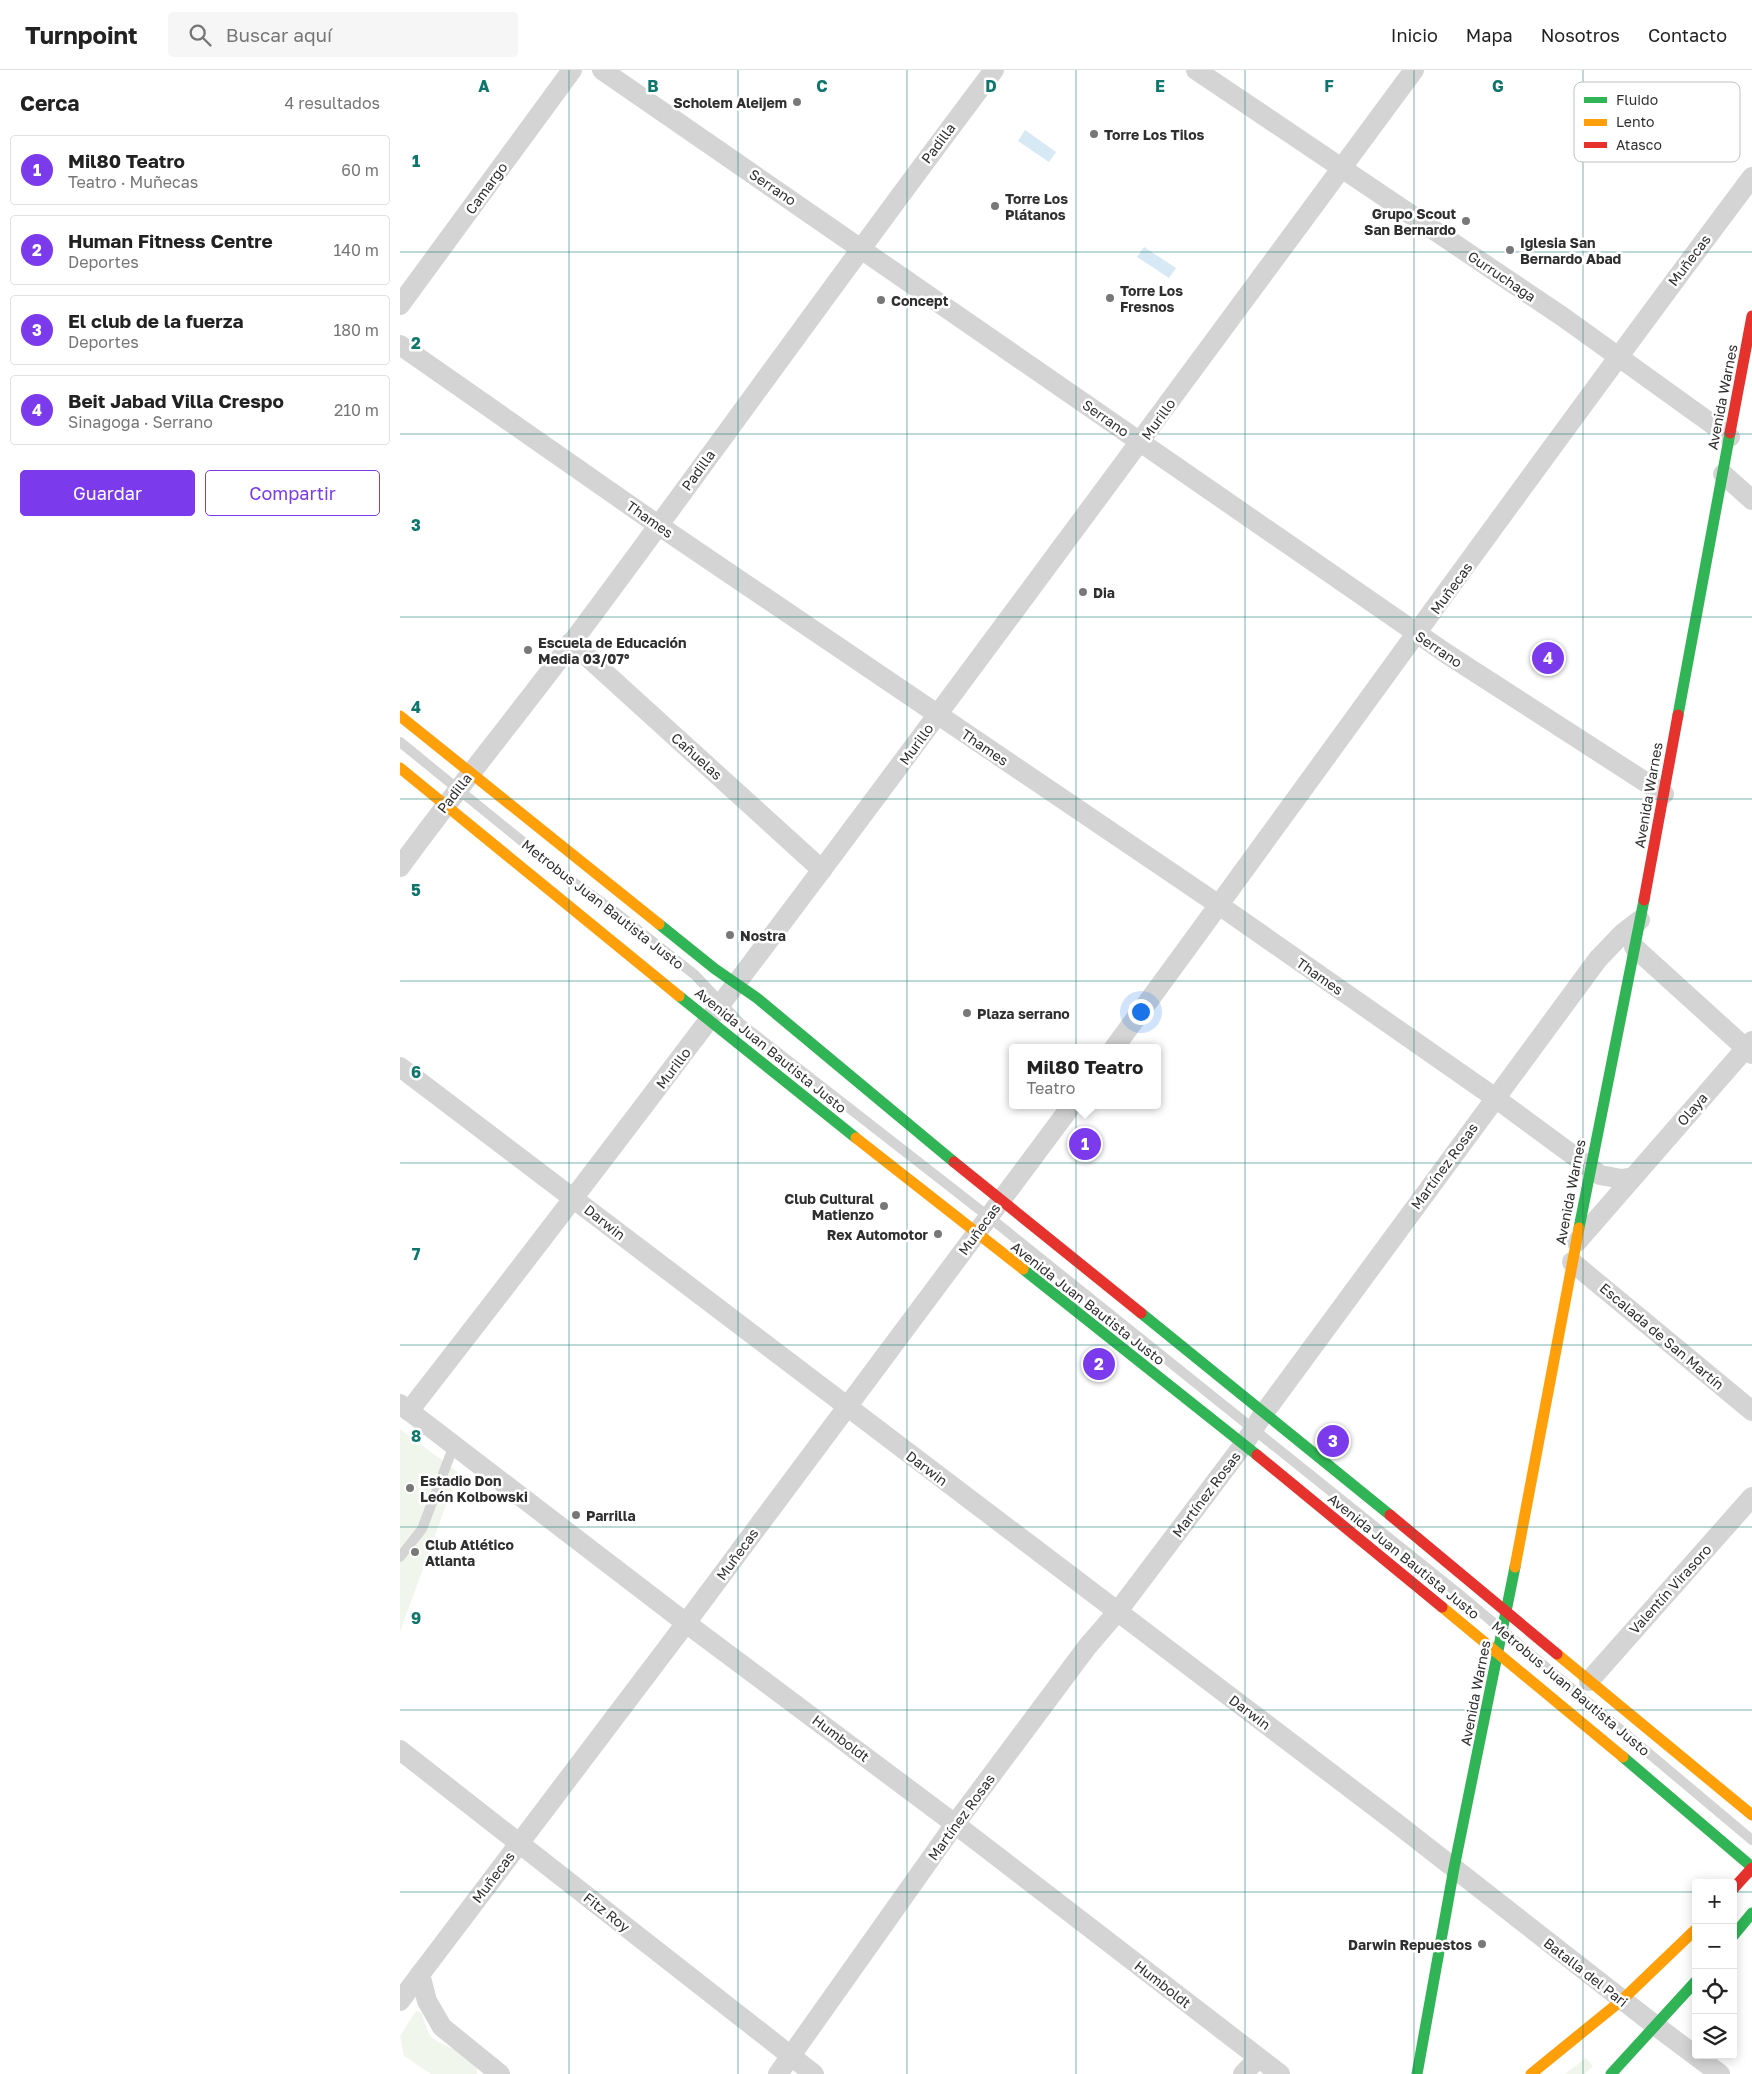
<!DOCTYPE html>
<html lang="es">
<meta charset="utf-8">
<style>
:root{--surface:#fff;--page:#f6f6f6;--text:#222;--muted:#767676;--line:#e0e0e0;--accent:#7c3aed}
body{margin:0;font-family:"Golos Text",sans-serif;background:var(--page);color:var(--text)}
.controls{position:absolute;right:15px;bottom:15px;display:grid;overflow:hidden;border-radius:5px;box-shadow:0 2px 12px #0003}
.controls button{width:45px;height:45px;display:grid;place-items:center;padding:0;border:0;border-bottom:1px solid var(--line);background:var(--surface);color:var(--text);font:25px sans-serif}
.you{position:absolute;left:740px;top:941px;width:18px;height:18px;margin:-12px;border:4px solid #fff;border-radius:50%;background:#1a73e8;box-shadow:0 0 0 8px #1a73e833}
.badge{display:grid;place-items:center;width:32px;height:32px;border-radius:50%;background:var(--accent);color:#fff;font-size:16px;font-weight:700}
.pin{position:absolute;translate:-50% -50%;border:2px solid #fff;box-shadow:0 1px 5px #0006}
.popup{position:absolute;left:609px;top:974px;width:152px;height:65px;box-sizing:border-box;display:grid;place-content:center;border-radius:5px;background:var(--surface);filter:drop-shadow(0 1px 4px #0005);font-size:16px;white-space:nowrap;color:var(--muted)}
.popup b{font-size:19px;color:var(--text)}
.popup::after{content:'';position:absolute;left:50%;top:100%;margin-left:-10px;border:10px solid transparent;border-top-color:var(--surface)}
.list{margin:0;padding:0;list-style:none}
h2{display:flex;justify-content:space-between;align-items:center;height:65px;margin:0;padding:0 20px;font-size:21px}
h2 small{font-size:16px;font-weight:400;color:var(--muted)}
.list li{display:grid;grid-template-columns:32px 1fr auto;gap:15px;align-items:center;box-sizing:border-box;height:70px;margin:0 10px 10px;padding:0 10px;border:1px solid var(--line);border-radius:5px}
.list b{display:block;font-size:19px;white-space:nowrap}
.list p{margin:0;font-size:16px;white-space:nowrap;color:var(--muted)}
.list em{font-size:16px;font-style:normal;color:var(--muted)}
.actions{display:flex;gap:10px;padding:15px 20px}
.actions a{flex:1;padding:11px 0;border:1px solid var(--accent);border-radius:5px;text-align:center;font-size:18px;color:var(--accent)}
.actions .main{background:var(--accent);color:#fff}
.icon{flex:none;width:28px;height:28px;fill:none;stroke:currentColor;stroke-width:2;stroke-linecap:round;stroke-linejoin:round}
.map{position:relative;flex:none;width:1352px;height:2004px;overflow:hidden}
header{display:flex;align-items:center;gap:30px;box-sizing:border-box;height:70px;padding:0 25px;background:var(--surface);border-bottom:1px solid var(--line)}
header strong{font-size:24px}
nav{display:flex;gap:28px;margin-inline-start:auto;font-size:18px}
.search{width:350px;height:45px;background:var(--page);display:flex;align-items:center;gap:12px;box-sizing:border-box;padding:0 18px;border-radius:5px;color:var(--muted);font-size:19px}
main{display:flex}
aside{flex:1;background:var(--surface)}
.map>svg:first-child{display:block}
.green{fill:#f1f6ec}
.water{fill:#d7e9f4}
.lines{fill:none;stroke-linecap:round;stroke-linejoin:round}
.lane{stroke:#d4d4d4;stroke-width:10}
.street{stroke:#d4d4d4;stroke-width:20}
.fast{stroke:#30b455;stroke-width:11}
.slow{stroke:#ff9f0a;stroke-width:11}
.jam{stroke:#e5322d;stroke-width:11}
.grid{fill:none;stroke:#0f766e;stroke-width:1;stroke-opacity:0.55}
.poi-dot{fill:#787878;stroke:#fff;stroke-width:2}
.labels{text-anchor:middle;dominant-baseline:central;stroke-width:5;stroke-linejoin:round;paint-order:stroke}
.poi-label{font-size:14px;font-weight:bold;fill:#2f2f2f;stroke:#fff;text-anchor:start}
.street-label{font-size:14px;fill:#2f2f2f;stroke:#fff}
.key{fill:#fff;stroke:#c1c1c1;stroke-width:1}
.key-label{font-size:14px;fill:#2f2f2f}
.grid-label{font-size:16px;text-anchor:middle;font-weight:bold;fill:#0f766e;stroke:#fff;stroke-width:5;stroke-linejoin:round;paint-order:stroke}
</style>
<header>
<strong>Turnpoint</strong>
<div class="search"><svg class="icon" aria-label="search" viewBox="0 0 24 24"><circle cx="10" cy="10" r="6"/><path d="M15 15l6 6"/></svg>Buscar aquí</div>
<nav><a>Inicio</a><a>Mapa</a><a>Nosotros</a><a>Contacto</a></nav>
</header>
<main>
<aside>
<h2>Cerca<small>4 resultados</small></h2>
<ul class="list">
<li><span class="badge">1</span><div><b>Mil80 Teatro</b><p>Teatro · Muñecas</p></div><em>60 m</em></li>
<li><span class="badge">2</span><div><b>Human Fitness Centre</b><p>Deportes</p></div><em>140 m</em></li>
<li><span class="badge">3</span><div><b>El club de la fuerza</b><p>Deportes</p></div><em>180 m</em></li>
<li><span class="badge">4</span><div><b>Beit Jabad Villa Crespo</b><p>Sinagoga · Serrano</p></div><em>210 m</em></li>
</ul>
<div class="actions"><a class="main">Guardar</a><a>Compartir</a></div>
</aside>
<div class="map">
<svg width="1352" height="2004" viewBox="0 0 1352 2004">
<rect width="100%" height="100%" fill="#fff"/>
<g class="green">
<path d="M 0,1359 L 58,1402 L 0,1562 Z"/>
<path d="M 16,1941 L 21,1942 C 24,1949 26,1959 30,1965 C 41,1980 80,1980 77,2004 L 31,2004 L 4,1986 L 0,1966 Z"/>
<path d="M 1186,1988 L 1193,1996 L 1185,2004 L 1165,2004 Z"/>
</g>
<g class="water">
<path d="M 625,60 L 656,82 L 649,92 L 618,71 Z"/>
<path d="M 744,177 L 776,198 L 769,208 L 737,187 Z"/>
</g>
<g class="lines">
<g class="lane">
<path d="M 0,672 L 165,806 L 214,841 L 295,905 L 340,953 L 589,1147 L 1064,1528 L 1352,1770"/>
<path d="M 0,1487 L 22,1459 L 54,1375"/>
</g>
<g class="street">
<path d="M 202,0 L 1047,584 L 1264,724"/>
<path d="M 796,0 L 1163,247 L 1330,367"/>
<path d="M 0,235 L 172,0"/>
<path d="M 0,275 L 258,455 L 819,835 L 1094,1027 L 1200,1105 L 1222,1109 L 1233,1107"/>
<path d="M 1323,404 L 1352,430"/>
<path d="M 171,572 L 422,800"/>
<path d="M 0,797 C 56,720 116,647 173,571 C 315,381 451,189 594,0"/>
<path d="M 1234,877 L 1352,984"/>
<path d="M 714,978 C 927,688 1136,395 1352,107"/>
<path d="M 0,997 L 995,1752 L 1256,1956 L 1320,2004"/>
<path d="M 1177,1172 L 1352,971"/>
<path d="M 1172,1192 L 1352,1341"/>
<path d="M 0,1334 L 286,1553 L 555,1754 L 880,2004"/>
<path d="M 9,1341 C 353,900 682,449 1014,0"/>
<path d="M 1189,1611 L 1352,1427"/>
<path d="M 0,1680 L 414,2004"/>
<path d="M 20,1904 L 27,1931 L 42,1957 L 100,2004"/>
<path d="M 0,1931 L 286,1553 L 672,1035"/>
<path d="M 378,2004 L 555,1754 L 687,1577 L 718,1541 L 844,1374 L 864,1343 L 1198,889 L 1223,863 L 1240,850"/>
<path d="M 843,2004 L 858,1988"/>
</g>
<g class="fast">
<path d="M 1278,645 L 1330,363"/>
<path d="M 259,854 L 315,899 L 357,928 L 554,1092"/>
<path d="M 279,926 L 456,1068"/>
<path d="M 1179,1158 L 1244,830"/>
<path d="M 623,1199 L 857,1385"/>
<path d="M 741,1243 L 990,1445"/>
<path d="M 1223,1687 L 1352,1797"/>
<path d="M 1333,1866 L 1352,1843"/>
<path d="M 1017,2004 L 1054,1798 L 1115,1497"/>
<path d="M 1211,2004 L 1296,1911"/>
</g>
<g class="slow">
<path d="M 0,646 L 259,854"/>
<path d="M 0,698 L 279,926"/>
<path d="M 456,1068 L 623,1199"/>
<path d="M 1115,1497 L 1179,1158"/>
<path d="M 1042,1537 L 1223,1687"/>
<path d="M 1157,1584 L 1352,1745"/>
<path d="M 1131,2004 L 1222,1930 L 1296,1859"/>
</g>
<g class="jam">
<path d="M 1330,363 L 1352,246"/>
<path d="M 1244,830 L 1278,645"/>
<path d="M 554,1092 L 741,1243"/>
<path d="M 857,1385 L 1042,1537"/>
<path d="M 990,1445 L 1157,1584"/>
<path d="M 1333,1819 L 1352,1798"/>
</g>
</g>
<path class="grid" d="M 169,0 L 169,2004M 338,0 L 338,2004M 507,0 L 507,2004M 676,0 L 676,2004M 845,0 L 845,2004M 1014,0 L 1014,2004M 1183,0 L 1183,2004M 0,182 L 1352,182M 0,364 L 1352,364M 0,547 L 1352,547M 0,729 L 1352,729M 0,911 L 1352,911M 0,1093 L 1352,1093M 0,1275 L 1352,1275M 0,1457 L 1352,1457M 0,1640 L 1352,1640M 0,1822 L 1296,1822M 1333,1822 L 1352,1822"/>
<g class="poi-dot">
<circle cx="397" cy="32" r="5"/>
<circle cx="694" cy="64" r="5"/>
<circle cx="595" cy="136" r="5"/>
<circle cx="1066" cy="151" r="5"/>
<circle cx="1110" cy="180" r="5"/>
<circle cx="710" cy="228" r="5"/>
<circle cx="481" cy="230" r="5"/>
<circle cx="683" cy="522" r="5"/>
<circle cx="128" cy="580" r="5"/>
<circle cx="330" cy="865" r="5"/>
<circle cx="567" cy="943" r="5"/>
<circle cx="484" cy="1136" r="5"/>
<circle cx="538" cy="1164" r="5"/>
<circle cx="10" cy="1418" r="5"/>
<circle cx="176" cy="1445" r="5"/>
<circle cx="15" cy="1482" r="5"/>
<circle cx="1082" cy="1874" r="5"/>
</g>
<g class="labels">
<g class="poi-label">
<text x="387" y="32" text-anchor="end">Scholem Aleijem</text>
<text x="704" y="64">Torre Los Tilos</text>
<text x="605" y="128">Torre Los<tspan x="605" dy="16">Plátanos</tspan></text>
<text x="1056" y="143" text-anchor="end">Grupo Scout<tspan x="1056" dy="16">San Bernardo</tspan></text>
<text x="1120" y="172">Iglesia San<tspan x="1120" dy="16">Bernardo Abad</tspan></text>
<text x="720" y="220">Torre Los<tspan x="720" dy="16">Fresnos</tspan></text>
<text x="491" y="230">Concept</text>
<text x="693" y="522">Dia</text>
<text x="138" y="572">Escuela de Educación<tspan x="138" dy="16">Media 03/07°</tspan></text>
<text x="340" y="865">Nostra</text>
<text x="577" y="943">Plaza serrano</text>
<text x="474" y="1128" text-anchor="end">Club Cultural<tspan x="474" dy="16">Matienzo</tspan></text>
<text x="528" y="1164" text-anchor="end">Rex Automotor</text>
<text x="20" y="1410">Estadio Don<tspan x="20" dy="16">León Kolbowski</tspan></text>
<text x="186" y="1445">Parrilla</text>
<text x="25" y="1474">Club Atlético<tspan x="25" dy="16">Atlanta</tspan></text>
<text x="1072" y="1874" text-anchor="end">Darwin Repuestos</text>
</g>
<g class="street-label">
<text transform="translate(538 73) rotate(-53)">Padilla</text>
<text transform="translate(373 117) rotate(34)">Serrano</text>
<text transform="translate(86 118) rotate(-54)">Camargo</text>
<text transform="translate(1289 190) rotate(-53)">Muñecas</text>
<text transform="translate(1102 206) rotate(34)">Gurruchaga</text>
<text transform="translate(1322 327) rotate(-79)">Avenida Warnes</text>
<text transform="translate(706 348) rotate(35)">Serrano</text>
<text transform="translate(758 349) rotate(-54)">Murillo</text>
<text transform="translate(298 400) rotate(-54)">Padilla</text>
<text transform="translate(250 449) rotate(35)">Thames</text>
<text transform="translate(1051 518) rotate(-54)">Muñecas</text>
<text transform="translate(1039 579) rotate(34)">Serrano</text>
<text transform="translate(516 674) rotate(-54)">Murillo</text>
<text transform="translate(585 677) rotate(34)">Thames</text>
<text transform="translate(297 686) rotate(42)">Cañuelas</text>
<text transform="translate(54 723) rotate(-52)">Padilla</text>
<text transform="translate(1248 725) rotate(-80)">Avenida Warnes</text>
<text transform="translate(203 834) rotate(38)">Metrobus Juan Bautista Justo</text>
<text transform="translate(920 906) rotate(35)">Thames</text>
<text transform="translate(371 980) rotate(39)">Avenida Juan Bautista Justo</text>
<text transform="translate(273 998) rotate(-53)">Murillo</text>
<text transform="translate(1292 1039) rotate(-49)">Olaya</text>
<text transform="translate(1044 1096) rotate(-54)">Martínez Rosas</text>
<text transform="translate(1170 1122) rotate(-79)">Avenida Warnes</text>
<text transform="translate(205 1152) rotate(38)">Darwin</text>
<text transform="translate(579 1159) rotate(-54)">Muñecas</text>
<text transform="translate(688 1233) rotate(38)">Avenida Juan Bautista Justo</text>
<text transform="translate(1262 1266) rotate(40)">Escalada de San Martín</text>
<text transform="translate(527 1398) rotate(37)">Darwin</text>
<text transform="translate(806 1424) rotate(-53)">Martínez Rosas</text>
<text transform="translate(337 1484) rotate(-54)">Muñecas</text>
<text transform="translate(1004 1486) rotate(39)">Avenida Juan Bautista Justo</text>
<text transform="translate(1270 1519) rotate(-48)">Valentín Virasoro</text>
<text transform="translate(1171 1618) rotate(40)">Metrobus Juan Bautista Justo</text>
<text transform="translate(1075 1623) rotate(-79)">Avenida Warnes</text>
<text transform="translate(850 1642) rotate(37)">Darwin</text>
<text transform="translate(441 1668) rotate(37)">Humboldt</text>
<text transform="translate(561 1747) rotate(-54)">Martínez Rosas</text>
<text transform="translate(93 1807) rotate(-53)">Muñecas</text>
<text transform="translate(207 1842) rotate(38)">Fitz Roy</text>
<text transform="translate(1186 1902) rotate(38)">Batalla del Pari</text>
<text transform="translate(763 1914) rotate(38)">Humboldt</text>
</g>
</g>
<rect x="1174" y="12" width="166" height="80" rx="8" class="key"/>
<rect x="1184" y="27" width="23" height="6" fill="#30b455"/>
<rect x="1184" y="49" width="23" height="7" fill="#ff9f0a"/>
<rect x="1184" y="72" width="23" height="6" fill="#e5322d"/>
<g class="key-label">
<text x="1216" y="35">Fluido</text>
<text x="1216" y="57">Lento</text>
<text x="1216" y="80">Atasco</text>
</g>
<g class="grid-label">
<text x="84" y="22">A</text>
<text x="253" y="22">B</text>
<text x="422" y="22">C</text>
<text x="591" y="22">D</text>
<text x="760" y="22">E</text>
<text x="929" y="22">F</text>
<text x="1098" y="22">G</text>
<text x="16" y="97">1</text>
<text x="16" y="279">2</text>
<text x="16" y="461">3</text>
<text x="16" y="643">4</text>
<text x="16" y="826">5</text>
<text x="16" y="1008">6</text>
<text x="16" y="1190">7</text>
<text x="16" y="1372">8</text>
<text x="16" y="1554">9</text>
</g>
</svg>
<div class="controls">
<button>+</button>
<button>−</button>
<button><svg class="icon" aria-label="locate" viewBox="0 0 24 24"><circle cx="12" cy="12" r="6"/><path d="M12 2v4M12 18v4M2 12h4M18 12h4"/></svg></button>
<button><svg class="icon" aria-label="layers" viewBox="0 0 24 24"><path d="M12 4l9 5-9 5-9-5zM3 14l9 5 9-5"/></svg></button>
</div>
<div class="you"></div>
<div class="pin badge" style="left:685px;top:1074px">1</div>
<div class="popup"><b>Mil80 Teatro</b>Teatro</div>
<div class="pin badge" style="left:699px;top:1294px">2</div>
<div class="pin badge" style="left:933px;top:1371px">3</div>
<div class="pin badge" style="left:1148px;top:588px">4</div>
</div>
</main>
